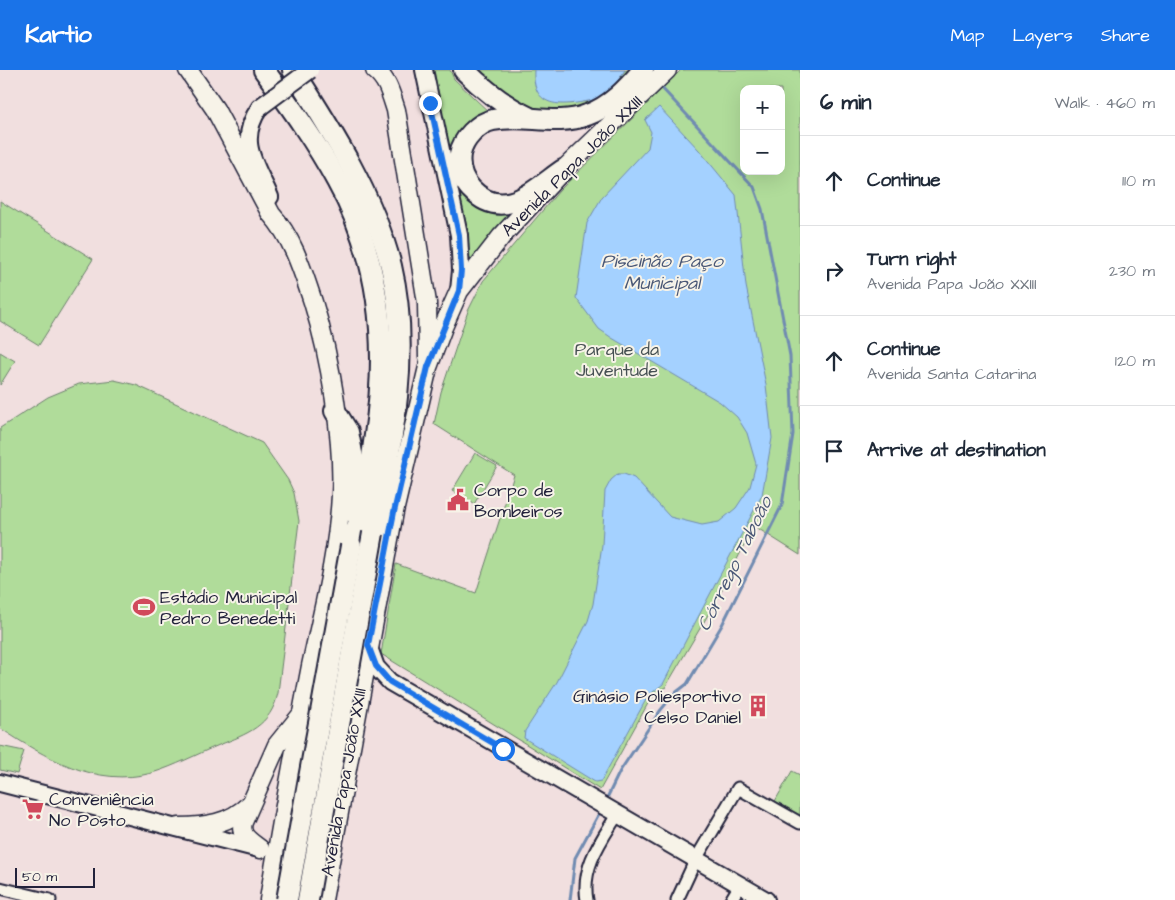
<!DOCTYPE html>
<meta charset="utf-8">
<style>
:root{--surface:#fff;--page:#f2f2f3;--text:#1f2937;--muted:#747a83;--line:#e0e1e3;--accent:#1a73e8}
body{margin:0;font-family:"Architects Daughter",sans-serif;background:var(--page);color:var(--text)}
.controls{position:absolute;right:15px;top:15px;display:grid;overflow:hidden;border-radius:10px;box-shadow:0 5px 20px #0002}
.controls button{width:45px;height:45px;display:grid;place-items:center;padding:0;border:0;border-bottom:1px solid var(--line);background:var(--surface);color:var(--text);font:25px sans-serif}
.scale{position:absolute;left:15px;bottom:12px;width:80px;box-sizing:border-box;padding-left:5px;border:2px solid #22223b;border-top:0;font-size:14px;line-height:18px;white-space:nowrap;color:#22223b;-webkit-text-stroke:4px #f7f3e8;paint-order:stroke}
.stop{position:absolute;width:15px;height:15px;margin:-11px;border:4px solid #1a73e8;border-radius:50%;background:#fff}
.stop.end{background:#1a73e8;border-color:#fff;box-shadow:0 1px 5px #0008}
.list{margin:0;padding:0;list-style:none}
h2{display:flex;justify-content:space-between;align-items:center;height:65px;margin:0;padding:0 20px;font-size:21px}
h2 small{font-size:16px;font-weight:400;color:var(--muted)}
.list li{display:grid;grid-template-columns:32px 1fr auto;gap:15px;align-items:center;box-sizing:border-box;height:90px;padding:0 20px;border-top:1px solid var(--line)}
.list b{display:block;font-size:19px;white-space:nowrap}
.list p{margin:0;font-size:16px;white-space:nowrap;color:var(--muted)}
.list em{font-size:16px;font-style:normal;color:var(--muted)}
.icon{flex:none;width:28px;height:28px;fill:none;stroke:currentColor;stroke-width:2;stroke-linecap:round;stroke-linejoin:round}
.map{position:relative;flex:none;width:800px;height:830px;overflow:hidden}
header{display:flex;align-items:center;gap:30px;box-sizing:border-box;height:70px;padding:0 25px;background:var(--accent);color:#fff}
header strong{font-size:24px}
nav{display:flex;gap:28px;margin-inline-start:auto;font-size:18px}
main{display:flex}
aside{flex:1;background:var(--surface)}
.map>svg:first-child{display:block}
.green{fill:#b0dc9a;stroke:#697f6a;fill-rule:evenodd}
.water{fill:#a4d1ff;stroke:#708bb1}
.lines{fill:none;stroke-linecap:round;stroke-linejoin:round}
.stream{stroke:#708bb1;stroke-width:3}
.street-casing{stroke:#22223b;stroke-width:15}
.secondary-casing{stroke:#22223b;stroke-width:20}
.primary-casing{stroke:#22223b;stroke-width:21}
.highway-casing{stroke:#22223b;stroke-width:24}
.street{stroke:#f7f3e8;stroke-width:11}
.secondary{stroke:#f7f3e8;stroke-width:16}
.primary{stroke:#f7f3e8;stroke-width:18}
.highway{stroke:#f7f3e8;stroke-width:20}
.secondary-bridge-casing{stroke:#22223b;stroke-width:20;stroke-linecap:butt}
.highway-bridge-casing{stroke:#22223b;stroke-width:24;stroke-linecap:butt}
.secondary-bridge{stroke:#f7f3e8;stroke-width:16}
.highway-bridge{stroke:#f7f3e8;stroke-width:20}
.route{stroke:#1a73e8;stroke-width:6}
.labels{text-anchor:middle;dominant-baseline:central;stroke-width:4;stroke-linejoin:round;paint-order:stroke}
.street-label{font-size:18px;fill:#22223b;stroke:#f7f3e8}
.park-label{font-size:18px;fill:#465053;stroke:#f7f3e8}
.poi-label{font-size:18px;fill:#22223b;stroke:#f7f3e8;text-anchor:start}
.water-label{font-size:19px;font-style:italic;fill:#495776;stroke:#f7f3e8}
</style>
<header>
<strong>Kartio</strong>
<nav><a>Map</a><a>Layers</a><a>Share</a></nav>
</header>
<main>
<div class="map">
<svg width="800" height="830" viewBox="0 0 800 830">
<rect width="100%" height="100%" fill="#f1dfdf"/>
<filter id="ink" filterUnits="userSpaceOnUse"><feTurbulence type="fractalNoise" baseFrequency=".02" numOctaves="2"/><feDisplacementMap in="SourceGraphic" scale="10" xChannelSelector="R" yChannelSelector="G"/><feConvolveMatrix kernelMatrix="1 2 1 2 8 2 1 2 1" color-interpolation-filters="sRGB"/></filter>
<g filter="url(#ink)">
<g class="green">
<path d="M 434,0 L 450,0 L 454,9 L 492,45 L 471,55 L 463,123 C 484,144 492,143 520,139 L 493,163 L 471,195 Z"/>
<path d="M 479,0 L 631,0 L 611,25 L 554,45 L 510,28 Z"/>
<path d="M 681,0 L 800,0 L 800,485 L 754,456 L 715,533 L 665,618 L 651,628 L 600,720 L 381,584 L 396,494 L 476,523 L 514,405 L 434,354 L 441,322 L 468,241 L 483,211 L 559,121 ZM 744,19 L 781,19 L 781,101 L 744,101 Z"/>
<path d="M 0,131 L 93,189 L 39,275 L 0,251 Z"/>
<path d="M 0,282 L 15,291 L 0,315 Z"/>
<path d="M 114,310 L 136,315 L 262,373 L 288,410 L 294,423 L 299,451 L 278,623 C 271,656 247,664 219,675 C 197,684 175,696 152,703 C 96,718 44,687 0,658 L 0,358 L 48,327 L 79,314 Z"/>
<path d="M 475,383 L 497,396 L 474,434 L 452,421 Z"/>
<path d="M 0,676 L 24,681 L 17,704 L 0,700 Z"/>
<path d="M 792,701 L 800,705 L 800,748 L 774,733 Z"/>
</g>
<g class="water">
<path d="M 534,0 L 625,0 L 607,27 C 577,33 531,48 534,0 Z"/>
<path d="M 659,37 L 699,80 L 736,125 L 746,216 L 766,315 L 772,368 L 762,425 L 663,614 L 648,626 L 601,711 L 595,712 L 524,668 L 525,661 L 557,612 L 588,551 L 593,534 L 602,475 L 605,421 L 611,410 L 618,404 L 624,404 L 634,408 L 670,447 L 702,455 L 719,452 L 736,438 L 750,417 L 756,394 L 747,363 L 737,347 L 720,332 L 612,268 L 599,259 L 576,228 L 587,153 L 602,127 L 648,78 L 651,62 L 645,50 Z"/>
</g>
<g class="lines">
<g class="stream">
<path d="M 605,732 L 620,701 L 660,641 L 674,624 L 687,614 L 722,555 L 782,435 L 793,364 L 790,286 L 762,139 L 754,117 L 660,16"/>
<path d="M 570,830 L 575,788 L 601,740"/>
</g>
<g class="street-casing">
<g id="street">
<path d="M 0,818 L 50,830"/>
<path d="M 587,830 C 581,797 601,771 617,745"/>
<path d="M 677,830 L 696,789 L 738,718 L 800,753"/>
<path d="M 731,830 L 740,815"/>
</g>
</g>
<g class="secondary-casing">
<g id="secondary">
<path d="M 424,0 L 459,165 L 461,200 L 459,221"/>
<path d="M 260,37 C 236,72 256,94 270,127"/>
<path d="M 368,575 L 376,597 L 390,612 L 766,830"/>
<path d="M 0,713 L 259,779"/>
</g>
</g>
<g class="primary-casing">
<g id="primary">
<path d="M 188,0 L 215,39 L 271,144 C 293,168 303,202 313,232 C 330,286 344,368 341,425 C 338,483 323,540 311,596 C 296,674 281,752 269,830"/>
<path d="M 375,0 C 388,10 391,25 396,40 L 427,233 L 428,287"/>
<path d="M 178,757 C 206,757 229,754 250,734"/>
<path d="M 260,779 C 250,771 239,766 243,752 L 277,675 L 302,644"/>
<path d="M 323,830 L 394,442 L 428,297 L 443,257 L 459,221 L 501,167 L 563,100 L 667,0"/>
</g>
</g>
<g class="highway-casing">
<g id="highway">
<path d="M 264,0 C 290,36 316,72 337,111 C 381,189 388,279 375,365 C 370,404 364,440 351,476"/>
<path d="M 293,0 C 332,61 373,125 391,196 C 412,284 391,377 373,463"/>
<path d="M 464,0 C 484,20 503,35 528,47"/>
<path d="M 563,100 C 534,120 503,153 471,119 C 462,109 458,97 460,84 C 463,69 478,53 493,50 C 524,43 556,57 587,45 C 610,37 628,18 643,0"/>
<path d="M 335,341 L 348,362 L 352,383 L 353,442"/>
</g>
</g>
<use href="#street" class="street"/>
<use href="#secondary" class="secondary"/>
<use href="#primary" class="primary"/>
<use href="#highway" class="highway"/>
<g class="secondary-bridge-casing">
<path id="secondary-bridge" d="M 260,37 L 310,0"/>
</g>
<g class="highway-bridge-casing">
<g id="highway-bridge">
<path d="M 287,830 L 351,476"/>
<path d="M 308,830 L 373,463"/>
</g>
</g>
<use href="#secondary-bridge" class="secondary-bridge"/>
<use href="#highway-bridge" class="highway-bridge"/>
</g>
</g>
<g class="lines" filter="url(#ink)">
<path class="route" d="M 430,33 L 459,165 L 461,200 L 459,221 L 428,297 L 394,442 L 368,575 L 376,596 L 390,612 L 503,679"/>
</g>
<defs>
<g id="civic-bare" transform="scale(1.725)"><path d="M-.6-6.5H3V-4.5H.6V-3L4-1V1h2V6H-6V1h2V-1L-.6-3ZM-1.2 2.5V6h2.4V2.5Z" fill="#d1495b" stroke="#f7f3e8" stroke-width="2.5" paint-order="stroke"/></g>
<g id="stadium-bare" transform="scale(1.725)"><path d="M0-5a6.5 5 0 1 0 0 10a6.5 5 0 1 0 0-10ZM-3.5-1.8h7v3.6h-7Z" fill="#d1495b" stroke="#f7f3e8" stroke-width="2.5" paint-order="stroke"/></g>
<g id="building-bare" transform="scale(1.725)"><path d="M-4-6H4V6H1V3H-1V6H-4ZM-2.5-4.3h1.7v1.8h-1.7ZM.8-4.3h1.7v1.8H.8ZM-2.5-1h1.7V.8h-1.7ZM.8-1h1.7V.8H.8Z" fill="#d1495b" stroke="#f7f3e8" stroke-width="2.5" paint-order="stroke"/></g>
<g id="supermarket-bare" transform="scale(1.725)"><path d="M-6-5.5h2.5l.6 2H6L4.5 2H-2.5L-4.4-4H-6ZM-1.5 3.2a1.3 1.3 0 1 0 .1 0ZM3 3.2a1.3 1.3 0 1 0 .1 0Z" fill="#d1495b" stroke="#f7f3e8" stroke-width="2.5" paint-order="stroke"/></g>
</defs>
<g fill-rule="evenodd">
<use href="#civic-bare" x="458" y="430"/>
<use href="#stadium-bare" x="144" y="537"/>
<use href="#building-bare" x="758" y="636"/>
<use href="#supermarket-bare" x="33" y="739"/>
</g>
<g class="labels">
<g class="street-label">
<text transform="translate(572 96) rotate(-45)">Avenida Papa João XXIII</text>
<text transform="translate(344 712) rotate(-80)">Avenida Papa João XXIII</text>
</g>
<g class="park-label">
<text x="617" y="279">Parque da<tspan x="617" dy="21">Juventude</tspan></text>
</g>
<g class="poi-label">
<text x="474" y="420">Corpo de<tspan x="474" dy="21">Bombeiros</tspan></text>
<text x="160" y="527">Estádio Municipal<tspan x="160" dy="21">Pedro Benedetti</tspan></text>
<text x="741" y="626" text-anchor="end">Ginásio Poliesportivo<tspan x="741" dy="21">Celso Daniel</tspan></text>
<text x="49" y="729">Conveniência<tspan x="49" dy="21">No Posto</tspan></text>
</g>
<g class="water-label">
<text x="662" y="191">Piscinão Paço<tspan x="662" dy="22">Municipal</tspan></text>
<text transform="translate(735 494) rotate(-64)">Córrego Taboão</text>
</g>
</g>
</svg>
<div class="controls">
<button>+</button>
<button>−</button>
</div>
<div class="scale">50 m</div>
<div class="stop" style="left:503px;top:679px"></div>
<div class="stop end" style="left:430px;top:33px"></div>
</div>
<aside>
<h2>6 min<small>Walk · 460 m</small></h2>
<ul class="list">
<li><svg class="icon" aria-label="ahead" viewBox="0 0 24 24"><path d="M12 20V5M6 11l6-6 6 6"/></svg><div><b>Continue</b></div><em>110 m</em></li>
<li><svg class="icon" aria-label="right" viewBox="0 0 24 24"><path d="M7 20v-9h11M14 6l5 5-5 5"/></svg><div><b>Turn right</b><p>Avenida Papa João XXIII</p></div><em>230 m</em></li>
<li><svg class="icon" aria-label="ahead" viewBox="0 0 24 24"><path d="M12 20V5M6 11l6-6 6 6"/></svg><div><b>Continue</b><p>Avenida Santa Catarina</p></div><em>120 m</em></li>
<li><svg class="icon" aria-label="arrive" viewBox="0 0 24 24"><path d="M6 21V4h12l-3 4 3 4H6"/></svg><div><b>Arrive at destination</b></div></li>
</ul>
</aside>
</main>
